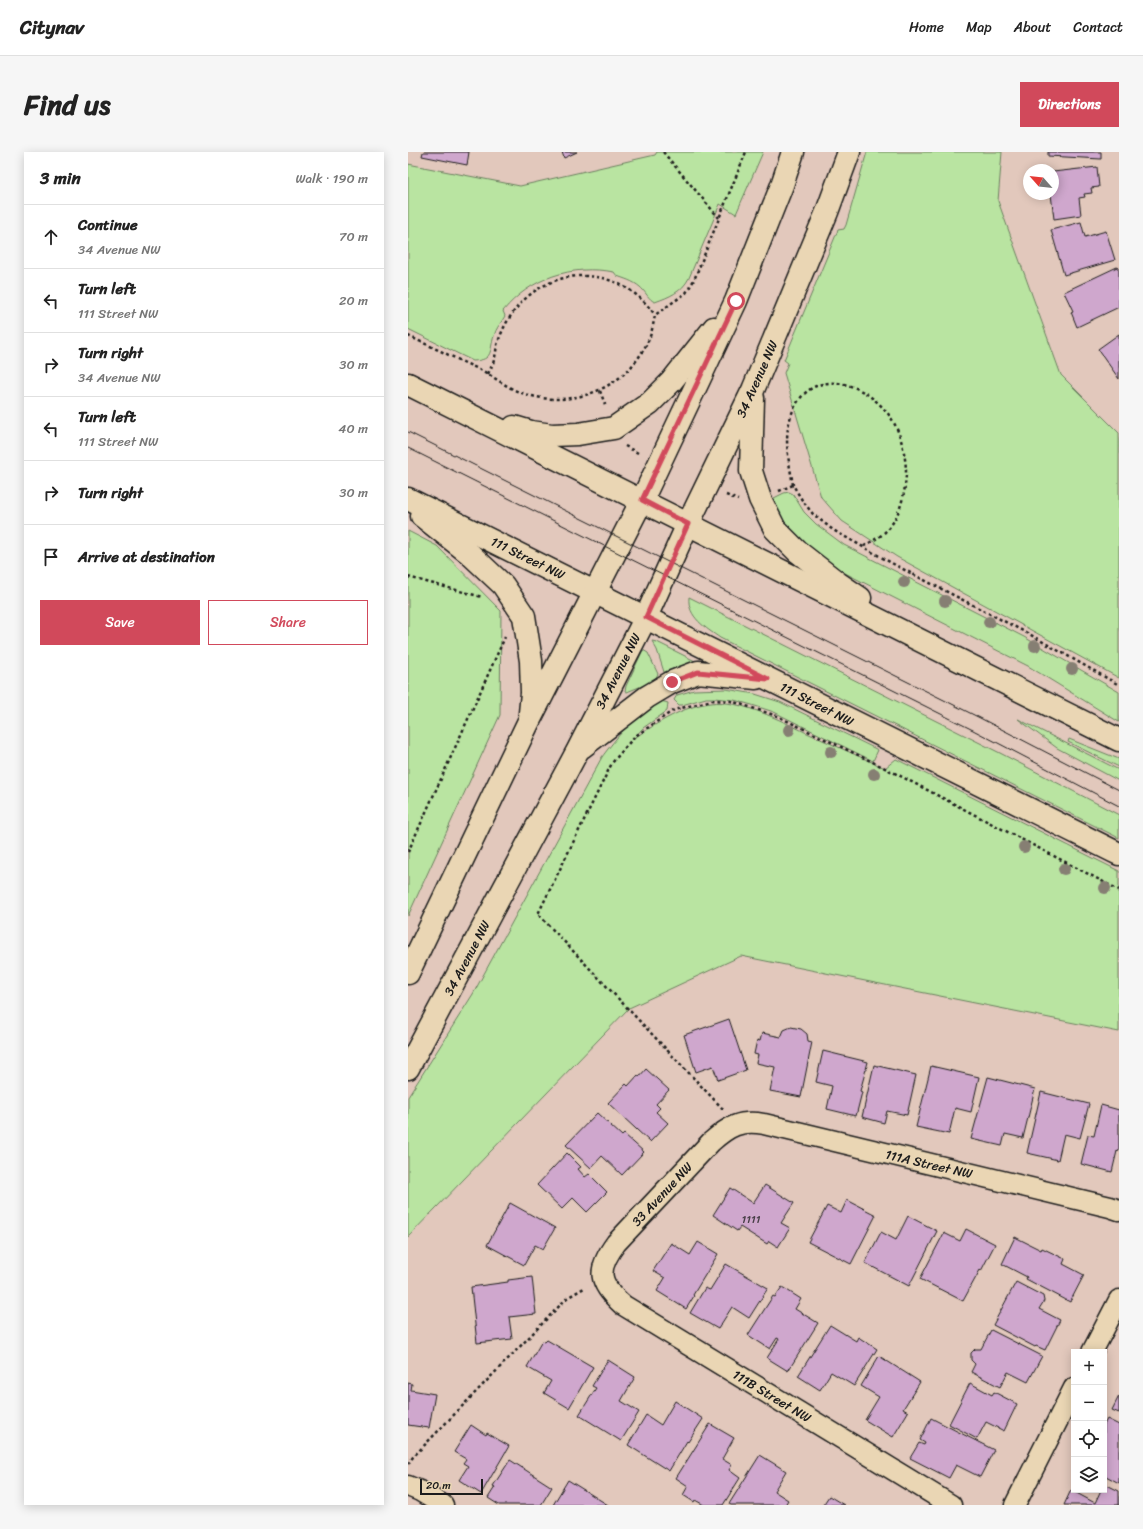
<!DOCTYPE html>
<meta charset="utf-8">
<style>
:root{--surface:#fff;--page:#f6f6f6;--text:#222;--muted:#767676;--line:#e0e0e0;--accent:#d1495b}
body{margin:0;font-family:Sriracha,sans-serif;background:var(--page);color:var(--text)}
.controls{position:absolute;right:12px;bottom:12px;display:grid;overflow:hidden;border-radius:0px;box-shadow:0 2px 10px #0003}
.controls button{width:36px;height:36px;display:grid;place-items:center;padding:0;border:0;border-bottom:1px solid var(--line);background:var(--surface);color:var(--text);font:20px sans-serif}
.compass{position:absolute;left:615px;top:12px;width:36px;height:36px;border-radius:50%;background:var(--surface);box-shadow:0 2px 10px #0003;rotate:297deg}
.scale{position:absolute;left:12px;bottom:10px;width:63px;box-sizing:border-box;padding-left:4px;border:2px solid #1c1c1c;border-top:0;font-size:11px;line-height:14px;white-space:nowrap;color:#1c1c1c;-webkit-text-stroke:3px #ead6b4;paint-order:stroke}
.stop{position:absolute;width:12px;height:12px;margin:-9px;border:3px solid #d1495b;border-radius:50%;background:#fff}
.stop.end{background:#d1495b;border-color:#fff;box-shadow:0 1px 4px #0008}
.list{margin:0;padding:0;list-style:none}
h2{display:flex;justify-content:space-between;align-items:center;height:52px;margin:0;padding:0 16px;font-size:17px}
h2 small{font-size:13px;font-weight:400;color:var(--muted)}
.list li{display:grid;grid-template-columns:26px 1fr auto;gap:12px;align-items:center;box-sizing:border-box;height:64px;padding:0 16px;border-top:1px solid var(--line)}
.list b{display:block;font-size:15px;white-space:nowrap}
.list p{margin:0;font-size:13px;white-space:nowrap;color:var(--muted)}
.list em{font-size:13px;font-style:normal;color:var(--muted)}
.actions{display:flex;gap:8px;padding:12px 16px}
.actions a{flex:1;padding:9px 0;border:1px solid var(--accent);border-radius:0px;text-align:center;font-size:14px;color:var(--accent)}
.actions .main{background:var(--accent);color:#fff}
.icon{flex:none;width:22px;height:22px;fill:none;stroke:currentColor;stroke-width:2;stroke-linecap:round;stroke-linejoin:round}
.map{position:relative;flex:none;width:711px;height:1353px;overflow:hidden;border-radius:0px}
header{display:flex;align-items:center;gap:24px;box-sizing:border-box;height:56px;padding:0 20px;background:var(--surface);border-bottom:1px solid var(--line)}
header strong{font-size:19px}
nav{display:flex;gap:22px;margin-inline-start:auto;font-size:14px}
.intro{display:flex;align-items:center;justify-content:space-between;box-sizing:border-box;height:96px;padding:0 24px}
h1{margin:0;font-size:28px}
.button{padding:10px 18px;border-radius:0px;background:var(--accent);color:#fff;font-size:14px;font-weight:700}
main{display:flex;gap:24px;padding:0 24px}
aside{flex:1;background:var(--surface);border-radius:0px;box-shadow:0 2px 10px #0003}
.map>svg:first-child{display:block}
.green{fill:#b9e4a1;stroke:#6a805e}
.building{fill:#cfa7cd;stroke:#1c1c1c}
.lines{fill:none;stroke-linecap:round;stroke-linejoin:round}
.minor-casing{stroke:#1c1c1c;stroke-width:23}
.secondary-casing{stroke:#1c1c1c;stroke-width:25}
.path{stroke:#1c1c1c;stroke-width:2.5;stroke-dasharray:3 3;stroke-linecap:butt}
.minor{stroke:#ead6b4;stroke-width:20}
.secondary{stroke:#ead6b4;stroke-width:22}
.tram{stroke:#1c1c1c;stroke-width:1}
.tree{fill:#867f73}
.route{stroke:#d1495b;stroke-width:5}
.labels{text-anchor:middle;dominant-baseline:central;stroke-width:3.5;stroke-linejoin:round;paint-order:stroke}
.number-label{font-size:11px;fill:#493f48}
.street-label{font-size:13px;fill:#1c1c1c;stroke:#ead6b4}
</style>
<header>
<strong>Citynav</strong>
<nav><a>Home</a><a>Map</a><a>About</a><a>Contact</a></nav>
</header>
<div class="intro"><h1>Find us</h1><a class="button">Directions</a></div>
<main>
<aside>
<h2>3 min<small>Walk · 190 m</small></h2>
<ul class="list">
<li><svg class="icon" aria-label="ahead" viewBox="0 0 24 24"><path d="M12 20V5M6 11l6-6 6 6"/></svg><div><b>Continue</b><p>34 Avenue NW</p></div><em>70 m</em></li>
<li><svg class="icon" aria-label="left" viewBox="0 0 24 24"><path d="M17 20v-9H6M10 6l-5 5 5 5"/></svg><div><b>Turn left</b><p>111 Street NW</p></div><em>20 m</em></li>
<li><svg class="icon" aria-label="right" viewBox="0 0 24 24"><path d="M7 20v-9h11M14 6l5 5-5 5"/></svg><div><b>Turn right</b><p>34 Avenue NW</p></div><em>30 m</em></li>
<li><svg class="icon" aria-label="left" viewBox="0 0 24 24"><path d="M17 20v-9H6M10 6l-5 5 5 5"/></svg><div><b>Turn left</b><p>111 Street NW</p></div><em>40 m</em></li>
<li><svg class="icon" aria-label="right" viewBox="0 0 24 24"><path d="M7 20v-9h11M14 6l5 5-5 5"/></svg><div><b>Turn right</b></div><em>30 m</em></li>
<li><svg class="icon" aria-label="arrive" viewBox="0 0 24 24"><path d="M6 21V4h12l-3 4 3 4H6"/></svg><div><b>Arrive at destination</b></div></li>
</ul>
<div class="actions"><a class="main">Save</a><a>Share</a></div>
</aside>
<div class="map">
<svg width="711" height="1353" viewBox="0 0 711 1353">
<rect width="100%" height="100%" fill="#e2c8bc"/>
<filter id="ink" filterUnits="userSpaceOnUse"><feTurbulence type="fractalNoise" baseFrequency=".025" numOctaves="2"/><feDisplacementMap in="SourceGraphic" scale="8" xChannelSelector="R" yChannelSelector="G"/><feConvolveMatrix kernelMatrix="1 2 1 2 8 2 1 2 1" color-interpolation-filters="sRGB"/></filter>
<g filter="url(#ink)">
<g class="green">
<path d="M 249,0 L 355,0 L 328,62 L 312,52 L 281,126 C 274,140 261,145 247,150 C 241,148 237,139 232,135 C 225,129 217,127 209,124 L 206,120 C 164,112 122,126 95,159 L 97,164 C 93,171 88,176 86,184 C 81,199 86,208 65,209 L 0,177 L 0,12 L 112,34 L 247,3 Z"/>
<path d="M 459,0 L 594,0 L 590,49 L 653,223 L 711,281 L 711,526 L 489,405 L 434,369 L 413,345 L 376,221 L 380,211 L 376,208 L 430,78 L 436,77 L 438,73 Z"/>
<path d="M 381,340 L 385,342 L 396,360 L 408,372 L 436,393 L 616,485 L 711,540 L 711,570 L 620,514 L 431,418 C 404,401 380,380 364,352 L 366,346 L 376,341 Z"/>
<path d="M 0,379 L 29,394 L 93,459 L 92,563 L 0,764 Z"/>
<path d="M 281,445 L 592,601 L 711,663 L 711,686 L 312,486 C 298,476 279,465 281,445 Z"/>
<path d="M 244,489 L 249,490 L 289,510 L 261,523 L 256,520 L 249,498 Z"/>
<path d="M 235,498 L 240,501 L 250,522 L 246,529 L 219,540 L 217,539 L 218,534 Z"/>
<path d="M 318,537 L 347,542 L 372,550 L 470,598 L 465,609 L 366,560 L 344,553 L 326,548 L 306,546 L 298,546 L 274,553 L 271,553 L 266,548 L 269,543 L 286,538 Z"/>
<path d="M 253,549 L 260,551 L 259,559 L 235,576 L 226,586 C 250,571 275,554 303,551 C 331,547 374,569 399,581 C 425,593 451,604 477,616 L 488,607 L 711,719 L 711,880 L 333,804 L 221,856 L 0,1085 L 0,945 L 65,842 L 194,605 C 202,594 225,564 236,562 L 239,558 Z"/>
<path d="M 610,567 L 711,618 L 711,629 L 649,596 Z"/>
<path d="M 661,587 L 711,607 L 711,615 L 660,590 Z"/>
</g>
<g class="building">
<path d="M 15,0 L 61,0 L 59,13 L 14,4 Z"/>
<path d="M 154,0 L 169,0 L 156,6 Z"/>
<path d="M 640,0 L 693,0 L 693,7 L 640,4 Z"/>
<path d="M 689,15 L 691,35 L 683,36 L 684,41 L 676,42 L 677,45 L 671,46 L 673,63 L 646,67 L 643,42 L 645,42 L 645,20 Z"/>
<path d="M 673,70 L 677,85 L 698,79 L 707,108 L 656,123 L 643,78 Z"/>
<path d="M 709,115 L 711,118 L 711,155 L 669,175 L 663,160 L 665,159 L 656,140 Z"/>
<path d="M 711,182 L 711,227 L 690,197 Z"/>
<path d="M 321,867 L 338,918 L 310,928 L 305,914 L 288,920 L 276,883 Z"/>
<path d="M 383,875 L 393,877 L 399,882 L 400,889 L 404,890 L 393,945 L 362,939 L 367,915 L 348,911 L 350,903 L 346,902 L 349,888 L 352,889 L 354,881 L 373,885 L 376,878 Z"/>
<path d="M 415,899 L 460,910 L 452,939 L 454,940 L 448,964 L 419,957 L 424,934 L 408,930 Z"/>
<path d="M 466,913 L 508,923 L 499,963 L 479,959 L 476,971 L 454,965 Z"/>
<path d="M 523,914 L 571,925 L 563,960 L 547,956 L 541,982 L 508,975 Z"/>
<path d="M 238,917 L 261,938 L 248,952 L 252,956 L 248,960 L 260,971 L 242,990 L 200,951 L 218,932 L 220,934 L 230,923 L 231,925 Z"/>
<path d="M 580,925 L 627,937 L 615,986 L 597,982 L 594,994 L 563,987 Z"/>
<path d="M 633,940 L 681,952 L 672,986 L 656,982 L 650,1008 L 619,1001 Z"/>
<path d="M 693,953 L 711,958 L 711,998 L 710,1000 L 709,999 L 704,1020 L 673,1012 L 680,983 L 686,984 Z"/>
<path d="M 189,961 L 214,984 L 216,982 L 236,1000 L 214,1023 L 194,1004 L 183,1016 L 158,993 Z"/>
<path d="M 159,1001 L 173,1015 L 170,1017 L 177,1025 L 181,1022 L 199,1040 L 179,1060 L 165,1046 L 154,1057 L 129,1033 Z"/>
<path d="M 357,1033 L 386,1051 L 373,1071 L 382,1076 L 370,1095 L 361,1089 L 359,1092 L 332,1075 L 329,1079 L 305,1063 L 322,1036 L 345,1051 Z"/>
<path d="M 439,1048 L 468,1063 L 443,1112 L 400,1090 L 419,1054 L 433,1061 Z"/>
<path d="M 102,1051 L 147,1076 L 135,1097 L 127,1093 L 116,1113 L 79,1093 Z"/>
<path d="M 500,1064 L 529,1079 L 501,1134 L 457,1111 L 473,1080 L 488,1088 Z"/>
<path d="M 558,1077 L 587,1092 L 573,1119 L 572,1118 L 555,1149 L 512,1127 L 536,1081 L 552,1089 Z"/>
<path d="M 607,1085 L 633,1098 L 634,1096 L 657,1107 L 655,1112 L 676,1123 L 662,1150 L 618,1127 L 619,1125 L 594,1112 Z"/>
<path d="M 290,1090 L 310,1102 L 285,1143 L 286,1144 L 278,1157 L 249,1139 L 257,1126 L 245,1119 L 263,1091 L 282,1103 Z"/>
<path d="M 318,1112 L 360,1136 L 341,1166 L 324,1155 L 310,1177 L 282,1161 L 297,1136 L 302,1138 Z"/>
<path d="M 124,1125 L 128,1162 L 101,1165 L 104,1187 L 69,1191 L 63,1135 L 100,1130 L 100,1128 Z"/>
<path d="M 608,1130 L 635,1144 L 636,1149 L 631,1157 L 652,1168 L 637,1198 L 628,1194 L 627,1195 L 585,1173 Z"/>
<path d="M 374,1135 L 393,1147 L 387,1157 L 410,1171 L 380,1219 L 359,1206 L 371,1187 L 369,1186 L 362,1197 L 340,1183 L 365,1144 L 367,1145 Z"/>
<path d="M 422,1173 L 448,1189 L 450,1185 L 469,1197 L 446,1234 L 423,1220 L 412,1238 L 390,1224 Z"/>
<path d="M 583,1178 L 634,1204 L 620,1230 L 600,1220 L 592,1235 L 563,1220 L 567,1212 L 563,1208 L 563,1201 L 567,1197 L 573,1197 Z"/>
<path d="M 139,1188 L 185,1215 L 161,1256 L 136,1241 L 143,1229 L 119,1215 L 134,1189 L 137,1190 Z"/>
<path d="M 471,1204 L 512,1230 L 495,1257 L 500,1260 L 485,1285 L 457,1268 L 471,1245 L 453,1234 Z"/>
<path d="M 200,1208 L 227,1225 L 213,1249 L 231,1260 L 213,1289 L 171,1263 L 188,1236 L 184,1234 Z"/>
<path d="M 0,1231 L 4,1232 L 3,1238 L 27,1242 L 21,1276 L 0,1273 Z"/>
<path d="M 562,1231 L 584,1243 L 586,1240 L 609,1252 L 596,1279 L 578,1270 L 569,1287 L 541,1272 Z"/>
<path d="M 711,1244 L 711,1261 L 704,1258 Z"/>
<path d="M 267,1249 L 295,1267 L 280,1290 L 279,1289 L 261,1319 L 220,1293 L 238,1263 L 253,1273 Z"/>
<path d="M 523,1266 L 586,1298 L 572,1325 L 548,1313 L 541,1326 L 502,1306 L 511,1291 L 516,1293 L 517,1291 L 512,1288 Z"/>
<path d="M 699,1267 L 711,1273 L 711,1331 L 696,1323 L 696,1273 Z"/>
<path d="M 302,1272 L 326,1286 L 314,1307 L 324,1313 L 321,1318 L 332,1326 L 315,1353 L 296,1353 L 287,1348 L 286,1350 L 275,1343 L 280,1334 L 268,1326 Z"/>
<path d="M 63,1273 L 78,1283 L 79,1281 L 101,1294 L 73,1342 L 51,1328 L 60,1314 L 55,1311 L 58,1307 L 46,1300 Z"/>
<path d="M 352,1303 L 378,1319 L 366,1339 L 380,1348 L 377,1353 L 323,1353 L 321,1352 Z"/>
<path d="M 102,1308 L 144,1335 L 133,1353 L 91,1353 L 80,1346 L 87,1335 L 85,1334 Z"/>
<path d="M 160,1328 L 200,1353 L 145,1353 Z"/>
<path d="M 697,1332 L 711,1339 L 711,1353 L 656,1353 L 663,1338 L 687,1351 L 693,1338 L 696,1338 Z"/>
<path d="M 421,1344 L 436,1353 L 415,1353 Z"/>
</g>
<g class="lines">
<g class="minor-casing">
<g id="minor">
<path d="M 684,1200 L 711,1148"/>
<path d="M 0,1334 L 12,1339 L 35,1353"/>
<path d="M 543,1353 L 215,1153 C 190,1131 188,1118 208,1091 L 303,990 C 321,974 332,968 356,972 L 702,1055 L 711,1058"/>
<path d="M 607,1353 L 666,1236"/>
</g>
</g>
<g class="secondary-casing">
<g id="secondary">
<path d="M 0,232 L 711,588"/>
<path d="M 345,246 L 343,319 L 352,347 L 367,377 L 389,399 L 430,431 L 452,446"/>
<path d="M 106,275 L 123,280 L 144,283 L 170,282 L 206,276 L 242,251 L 263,230 L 306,176"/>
<path d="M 0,347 C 238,464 474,584 711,702"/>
<path d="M 14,364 L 62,402 L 95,433 L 116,464 L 123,509 L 124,541 L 122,561"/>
<path d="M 174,595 L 239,545 L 264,530 L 290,520 L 348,526"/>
<path d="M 0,821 L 120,571 L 234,348 L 288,234 L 328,149 L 374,33 L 385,0"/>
<path d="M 0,916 L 170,598 L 238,465 L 280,372 L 345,238 L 419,60 L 441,0"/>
</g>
</g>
<g class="path">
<path d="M 255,0 L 311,66"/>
<path d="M 0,184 C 18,192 37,201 55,210 C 63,214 72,217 80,222 C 93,230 105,239 120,243 C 165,256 215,237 237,195 C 243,185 245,174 247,163 L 278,141 L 286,128 L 338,0"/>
<path d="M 80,222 C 82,217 85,213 86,208 C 88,203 88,198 89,193 C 92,184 96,174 102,165 C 137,111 210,110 247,163"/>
<path d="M 192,239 L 198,255"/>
<path d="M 217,294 L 230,301"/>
<path d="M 385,333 C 382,315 377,295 380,276 C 391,214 450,222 481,263 C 492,278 497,299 498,318 C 498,338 493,365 477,380 C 471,386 462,390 455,395"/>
<path d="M 371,339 L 385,333 L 394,348 L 405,362 L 425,378 L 489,414 L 621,482 L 711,533"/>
<path d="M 318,343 L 330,348"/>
<path d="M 0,425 L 74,445"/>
<path d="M 0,700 L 97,485"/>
<path d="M 315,957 L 130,762 L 204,611 L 226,585 L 266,558 L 304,548 L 323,549 L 369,564 L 477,616 L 711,738"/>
<path d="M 0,1312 L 5,1305 L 159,1146 L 176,1136"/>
</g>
<use href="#minor" class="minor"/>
<use href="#secondary" class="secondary"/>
<g class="tram">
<path d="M 0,280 L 572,566 L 711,638"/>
<path d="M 0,296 L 565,578 L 711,654"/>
</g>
</g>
<g class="tree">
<circle cx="496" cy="430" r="6"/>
<circle cx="537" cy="449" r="6"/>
<circle cx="581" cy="470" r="6"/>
<circle cx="627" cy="494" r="6"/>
<circle cx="664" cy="517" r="6"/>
<circle cx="381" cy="578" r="6"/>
<circle cx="423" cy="600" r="6"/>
<circle cx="466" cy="622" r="6"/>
<circle cx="616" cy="695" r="6"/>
<circle cx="656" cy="717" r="6"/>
<circle cx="697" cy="736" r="6"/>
</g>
</g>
<g class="lines" filter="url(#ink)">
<path class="route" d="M 264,530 L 290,520 L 360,527 L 238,465 L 280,372 L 234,348 L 328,149"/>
</g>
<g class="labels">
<g class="number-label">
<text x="343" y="1067">1111</text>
</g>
<g class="street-label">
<text transform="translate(349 227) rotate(-66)">34 Avenue NW</text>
<text transform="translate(120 406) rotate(26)">111 Street NW</text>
<text transform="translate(210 519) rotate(-63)">34 Avenue NW</text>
<text transform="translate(409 552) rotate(27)">111 Street NW</text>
<text transform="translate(59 806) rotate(-62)">34 Avenue NW</text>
<text transform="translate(521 1012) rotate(13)">111A Street NW</text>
<text transform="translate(254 1042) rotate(-47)">33 Avenue NW</text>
<text transform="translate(364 1244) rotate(31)">111B Street NW</text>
</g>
</g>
</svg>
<div class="controls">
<button>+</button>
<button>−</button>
<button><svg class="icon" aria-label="locate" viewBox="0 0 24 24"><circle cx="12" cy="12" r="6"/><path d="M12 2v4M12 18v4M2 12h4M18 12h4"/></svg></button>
<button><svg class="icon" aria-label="layers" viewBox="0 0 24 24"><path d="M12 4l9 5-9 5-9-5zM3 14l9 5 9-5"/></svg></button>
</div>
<svg class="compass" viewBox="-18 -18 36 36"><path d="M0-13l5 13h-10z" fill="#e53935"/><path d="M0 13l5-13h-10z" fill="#767676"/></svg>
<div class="scale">20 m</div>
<div class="stop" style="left:328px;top:149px"></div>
<div class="stop end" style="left:264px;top:530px"></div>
</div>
</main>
